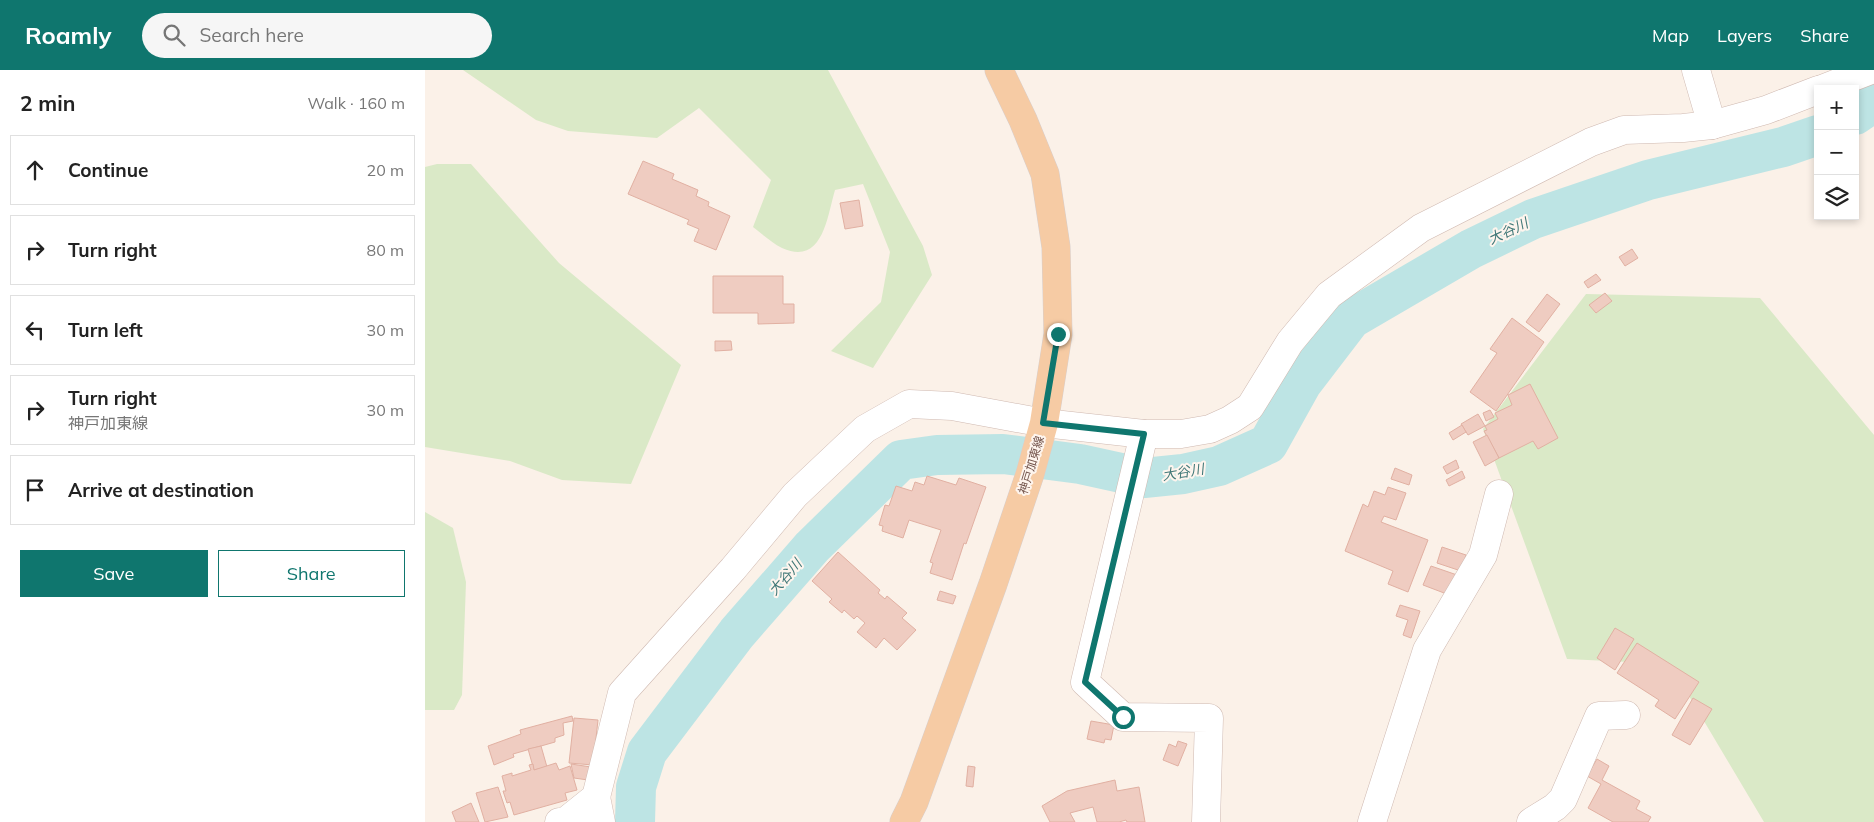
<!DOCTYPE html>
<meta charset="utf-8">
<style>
:root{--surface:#fff;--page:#f6f6f6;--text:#222;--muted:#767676;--line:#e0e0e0;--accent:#0f766e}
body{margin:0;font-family:Mulish,"Noto Sans JP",sans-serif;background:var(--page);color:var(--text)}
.controls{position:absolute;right:15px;top:15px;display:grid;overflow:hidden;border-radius:0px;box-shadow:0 2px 8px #0003}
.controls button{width:45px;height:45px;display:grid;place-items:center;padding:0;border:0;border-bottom:1px solid var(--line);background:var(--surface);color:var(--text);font:25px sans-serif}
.stop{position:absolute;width:15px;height:15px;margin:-11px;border:4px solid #0f766e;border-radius:50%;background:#fff}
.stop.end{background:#0f766e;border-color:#fff;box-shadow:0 1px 5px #0008}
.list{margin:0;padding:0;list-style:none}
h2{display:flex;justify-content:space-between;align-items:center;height:65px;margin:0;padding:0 20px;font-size:21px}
h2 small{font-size:16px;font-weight:400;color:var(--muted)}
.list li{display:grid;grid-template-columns:32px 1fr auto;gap:15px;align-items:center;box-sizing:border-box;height:70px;margin:0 10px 10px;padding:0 10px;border:1px solid var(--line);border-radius:0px}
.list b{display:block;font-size:19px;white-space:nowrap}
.list p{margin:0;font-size:16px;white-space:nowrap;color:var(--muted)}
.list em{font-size:16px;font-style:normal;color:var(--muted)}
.actions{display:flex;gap:10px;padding:15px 20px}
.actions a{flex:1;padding:11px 0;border:1px solid var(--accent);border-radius:0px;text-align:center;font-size:18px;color:var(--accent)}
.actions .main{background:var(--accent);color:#fff}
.icon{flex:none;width:28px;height:28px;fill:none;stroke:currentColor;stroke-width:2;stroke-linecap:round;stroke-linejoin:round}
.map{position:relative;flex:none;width:1449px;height:752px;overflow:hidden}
header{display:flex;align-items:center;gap:30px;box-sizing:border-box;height:70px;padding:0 25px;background:var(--accent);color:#fff}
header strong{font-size:24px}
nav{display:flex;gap:28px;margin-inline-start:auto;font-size:18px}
.search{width:350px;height:45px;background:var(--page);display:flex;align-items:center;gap:12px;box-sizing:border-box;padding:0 18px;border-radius:28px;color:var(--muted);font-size:19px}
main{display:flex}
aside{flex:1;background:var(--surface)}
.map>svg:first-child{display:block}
.green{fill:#dae9c7}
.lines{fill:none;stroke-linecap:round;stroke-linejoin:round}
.river{stroke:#bde4e4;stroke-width:40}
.building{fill:#efccc1;stroke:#e1b0a2}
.minor-casing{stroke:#cfb9b1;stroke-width:29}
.major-casing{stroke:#d8cfcd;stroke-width:29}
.minor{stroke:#fff;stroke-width:28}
.major{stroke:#f6cba4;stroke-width:28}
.route{stroke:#0f766e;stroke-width:6}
.labels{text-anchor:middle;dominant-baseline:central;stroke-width:4;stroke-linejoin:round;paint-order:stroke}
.street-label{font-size:12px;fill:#74554d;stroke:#fef5ee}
.water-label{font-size:14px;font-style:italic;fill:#417878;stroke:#fef5ee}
</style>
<header>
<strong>Roamly</strong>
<div class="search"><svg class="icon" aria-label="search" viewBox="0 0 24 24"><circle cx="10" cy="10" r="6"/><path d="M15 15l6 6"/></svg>Search here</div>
<nav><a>Map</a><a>Layers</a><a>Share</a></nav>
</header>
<main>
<aside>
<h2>2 min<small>Walk · 160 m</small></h2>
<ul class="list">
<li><svg class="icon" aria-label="ahead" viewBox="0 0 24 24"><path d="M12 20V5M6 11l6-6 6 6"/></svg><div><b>Continue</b></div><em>20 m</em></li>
<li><svg class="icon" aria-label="right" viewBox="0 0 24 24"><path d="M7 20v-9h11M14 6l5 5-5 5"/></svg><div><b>Turn right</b></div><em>80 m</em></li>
<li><svg class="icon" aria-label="left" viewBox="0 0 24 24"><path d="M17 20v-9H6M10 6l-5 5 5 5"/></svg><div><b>Turn left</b></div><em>30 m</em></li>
<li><svg class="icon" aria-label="right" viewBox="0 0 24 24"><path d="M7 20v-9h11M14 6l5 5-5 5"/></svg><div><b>Turn right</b><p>神戸加東線</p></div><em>30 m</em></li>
<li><svg class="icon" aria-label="arrive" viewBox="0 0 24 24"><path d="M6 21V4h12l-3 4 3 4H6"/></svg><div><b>Arrive at destination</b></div></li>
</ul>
<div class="actions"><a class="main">Save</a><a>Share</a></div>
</aside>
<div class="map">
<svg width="1449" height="752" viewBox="0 0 1449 752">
<rect width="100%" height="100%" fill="#fbf1e8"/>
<g class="green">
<path d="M 38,0 L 403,0 L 498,176 L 507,205 L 448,298 L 406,281 L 456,232 L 465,182 L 438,114 L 410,120 C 402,147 398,196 357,178 C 347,173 337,164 328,157 L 346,110 L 274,38 L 232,68 L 143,61 L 111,50 Z"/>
<path d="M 12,94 L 46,94 L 134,193 L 256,295 L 206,414 L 137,410 L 85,391 L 0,377 L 0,97 Z"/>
<path d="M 1161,224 L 1335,228 L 1449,365 L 1449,752 L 1339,752 L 1245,594 L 1142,589 L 1058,359 Z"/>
<path d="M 0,442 L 28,458 L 41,512 L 37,625 L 29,640 L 0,640 Z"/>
</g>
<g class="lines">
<g class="river">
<path d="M 1430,45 L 1449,32"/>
<path d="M 210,752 L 211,717 L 222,682 L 312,563 L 387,477 L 476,390 L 512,385 L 578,384 L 655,394 L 719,408 L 758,404 L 794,396 L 843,374 L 877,313 L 926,249 L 1046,179 L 1108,149 L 1223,110 L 1358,77 L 1393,65"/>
</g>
</g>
<g class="building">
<path d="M 218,91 L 249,104 L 247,109 L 273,120 L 271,126 L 284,132 L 283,136 L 305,146 L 291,180 L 269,171 L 274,159 L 262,154 L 264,150 L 203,124 Z"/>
<path d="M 434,130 L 438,156 L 420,159 L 415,133 Z"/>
<path d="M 1207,179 L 1213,188 L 1200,196 L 1194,187 Z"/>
<path d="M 1171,204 L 1176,210 L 1163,218 L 1159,212 Z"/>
<path d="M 288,206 L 358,206 L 358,234 L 369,234 L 369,253 L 333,254 L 333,243 L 288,243 Z"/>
<path d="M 1180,223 L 1187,231 L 1171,243 L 1164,235 Z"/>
<path d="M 1122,224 L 1135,234 L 1114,262 L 1101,252 Z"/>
<path d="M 1087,248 L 1119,272 L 1071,341 L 1045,322 L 1072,283 L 1065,279 Z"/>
<path d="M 290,271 L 306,271 L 307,280 L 290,281 Z"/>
<path d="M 1105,314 L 1133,368 L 1113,379 L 1108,371 L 1074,388 L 1059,361 L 1062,360 L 1060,356 L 1073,349 L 1070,343 L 1087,335 L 1083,325 Z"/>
<path d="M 1065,340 L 1069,347 L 1061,351 L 1058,343 Z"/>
<path d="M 1053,344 L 1060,356 L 1043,365 L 1036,354 Z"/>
<path d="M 1037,355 L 1041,362 L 1028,370 L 1024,363 Z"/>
<path d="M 1062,365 L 1074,388 L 1060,396 L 1048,372 Z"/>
<path d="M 1031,390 L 1034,398 L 1022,404 L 1018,397 Z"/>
<path d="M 970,398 L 987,405 L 984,415 L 966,409 Z"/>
<path d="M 1037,401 L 1040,408 L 1024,416 L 1021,410 Z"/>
<path d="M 502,406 L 531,415 L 534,408 L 561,417 L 541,474 L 539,473 L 527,510 L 505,503 L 508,493 L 505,492 L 516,460 L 484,450 L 478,468 L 457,461 L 458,456 L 454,455 L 460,435 L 464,436 L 471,416 L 487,421 L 490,412 L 499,415 Z"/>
<path d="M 963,417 L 981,423 L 971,450 L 959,446 L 956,452 L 1003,470 L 983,522 L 963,514 L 968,501 L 920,481 L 938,434 L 943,437 L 949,421 L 960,425 Z"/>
<path d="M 1017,477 L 1041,485 L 1036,501 L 1012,493 Z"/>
<path d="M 413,482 L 455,520 L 453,523 L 460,529 L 462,526 L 482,543 L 477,548 L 491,560 L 472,580 L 459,568 L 451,578 L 432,562 L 440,553 L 432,546 L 429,549 L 419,540 L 417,543 L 404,532 L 407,529 L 387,511 Z"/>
<path d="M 1006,496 L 1035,506 L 1027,526 L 998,515 Z"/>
<path d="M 515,521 L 531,526 L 528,534 L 512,530 Z"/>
<path d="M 975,535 L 995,541 L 986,568 L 978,565 L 983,550 L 971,546 Z"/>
<path d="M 1190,558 L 1209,569 L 1190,600 L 1172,588 Z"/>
<path d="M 1212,573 L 1274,612 L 1250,649 L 1230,636 L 1234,630 L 1192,603 Z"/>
<path d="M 1268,628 L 1287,639 L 1265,675 L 1247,665 Z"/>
<path d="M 147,646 L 148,651 L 138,653 L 139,665 L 130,668 L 130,672 L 88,684 L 89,687 L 69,695 L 63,676 L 96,664 L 95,660 Z"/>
<path d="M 149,648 L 173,650 L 168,695 L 144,693 Z"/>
<path d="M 666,651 L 689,655 L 686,670 L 680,669 L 679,673 L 662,669 Z"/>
<path d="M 753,671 L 762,674 L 753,696 L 738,690 L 744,674 L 751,677 Z"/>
<path d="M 116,676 L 122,697 L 109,700 L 103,679 Z"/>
<path d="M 1172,689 L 1184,696 L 1177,710 L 1215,731 L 1211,739 L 1226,747 L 1223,752 L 1188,752 L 1163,738 L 1176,714 L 1162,706 Z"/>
<path d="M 131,693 L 134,700 L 145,696 L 152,720 L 140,723 L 142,730 L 89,745 L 85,732 L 82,733 L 78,721 L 81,721 L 77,706 L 87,703 L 87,706 L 106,700 L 104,695 L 108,694 L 109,700 Z"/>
<path d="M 146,694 L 166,697 L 163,710 L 149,708 Z"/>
<path d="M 543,696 L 550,697 L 548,717 L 541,716 Z"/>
<path d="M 690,710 L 692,721 L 714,717 L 720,752 L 702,752 L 701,750 L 694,752 L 672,752 L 668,737 L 645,743 L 650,752 L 625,752 L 617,736 L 642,721 Z"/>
<path d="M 73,717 L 83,747 L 60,752 L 51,723 Z"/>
<path d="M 46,733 L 54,752 L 31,752 L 27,742 Z"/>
</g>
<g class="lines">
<g class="minor-casing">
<g id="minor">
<path d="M 1271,0 L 1287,55"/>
<path d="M 1397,19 L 1446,0"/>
<path d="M 719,364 L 660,612 L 698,647 L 784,648 L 781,752"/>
<path d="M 171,727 L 176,752"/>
<path d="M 134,752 L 141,751 L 171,727 L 197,623 L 308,499 L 370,425 L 440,359 L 484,334 L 527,336 L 619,353 L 719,364 L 756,364 L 785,359 L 805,350 L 825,337 L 865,272 L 904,225 L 996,158 L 1166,72 L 1199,60 L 1258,58 L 1287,55 L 1341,40 L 1393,20"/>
<path d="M 947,752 L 1002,580 L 1058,485 L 1074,424"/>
<path d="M 1106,752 L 1130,737 L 1138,729 L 1174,646 L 1201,645"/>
</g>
</g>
<g class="major-casing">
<path id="major" d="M 479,752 L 489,732 L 568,514 L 605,404 L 619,353 L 633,264 L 631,177 L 620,104 L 598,50 L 574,0"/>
</g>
<use href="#minor" class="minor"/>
<use href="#major" class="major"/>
</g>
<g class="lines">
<path class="route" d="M 633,264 L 618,353 L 719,364 L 660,612 L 698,647"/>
</g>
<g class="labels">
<g class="street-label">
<text transform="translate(606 395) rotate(-73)">神戸加東線</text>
</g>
<g class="water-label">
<text transform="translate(1083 161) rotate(-25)">大谷川</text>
<text transform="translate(758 402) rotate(-9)">大谷川</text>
<text transform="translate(360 507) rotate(-49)">大谷川</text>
</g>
</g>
</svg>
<div class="controls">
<button>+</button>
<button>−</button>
<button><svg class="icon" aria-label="layers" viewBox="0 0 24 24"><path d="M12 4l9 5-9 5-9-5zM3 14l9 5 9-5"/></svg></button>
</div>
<div class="stop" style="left:698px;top:647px"></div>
<div class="stop end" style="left:633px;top:264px"></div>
</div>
</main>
